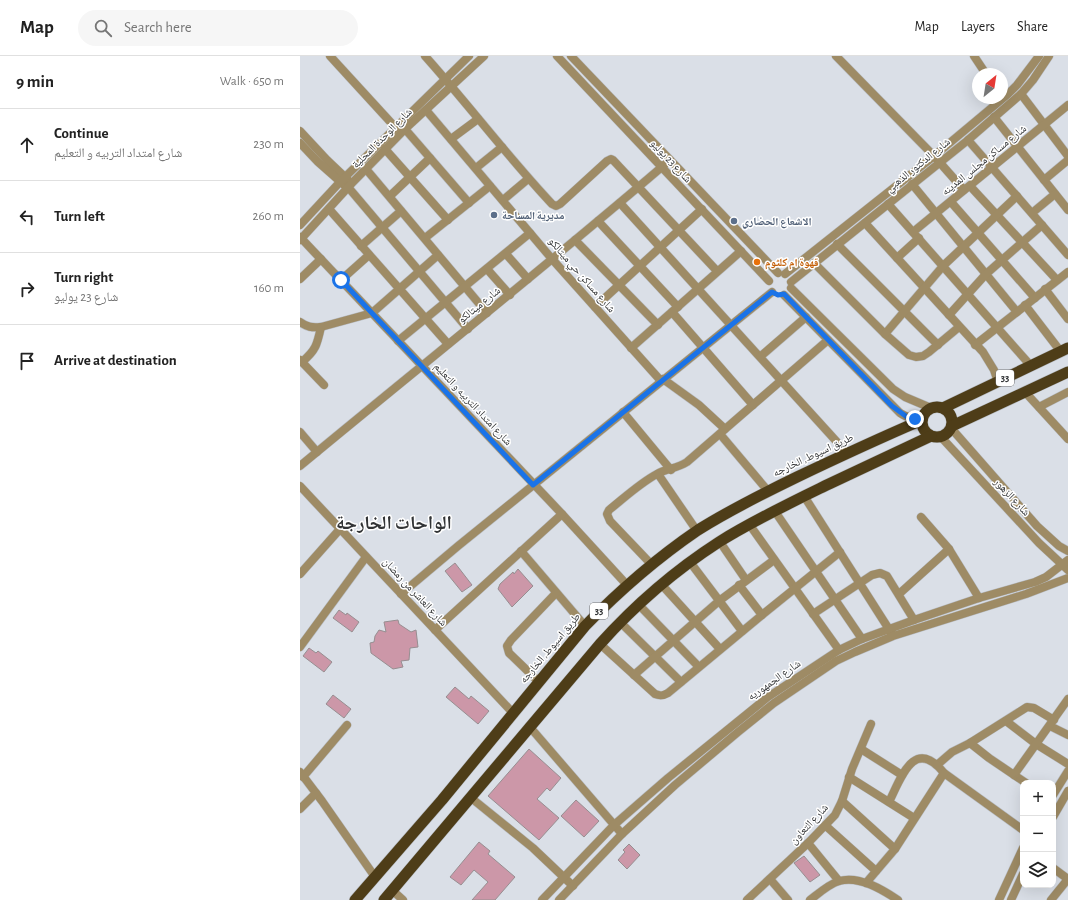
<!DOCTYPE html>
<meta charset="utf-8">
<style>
:root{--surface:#fff;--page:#f6f6f6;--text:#222;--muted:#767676;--line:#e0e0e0}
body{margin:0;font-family:"Alegreya Sans","Noto Naskh Arabic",sans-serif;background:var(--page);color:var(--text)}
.controls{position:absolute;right:12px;bottom:12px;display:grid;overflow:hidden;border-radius:8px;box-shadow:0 4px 16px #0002}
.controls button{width:36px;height:36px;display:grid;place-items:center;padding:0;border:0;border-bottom:1px solid var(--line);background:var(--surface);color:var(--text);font:20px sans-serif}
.compass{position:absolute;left:672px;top:12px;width:36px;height:36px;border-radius:50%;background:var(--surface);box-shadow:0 4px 16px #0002;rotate:30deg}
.stop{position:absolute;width:12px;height:12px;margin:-9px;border:3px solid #1a73e8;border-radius:50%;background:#fff}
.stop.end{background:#1a73e8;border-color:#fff;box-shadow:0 1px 4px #0008}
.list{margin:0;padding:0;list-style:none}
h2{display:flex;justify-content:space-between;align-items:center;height:52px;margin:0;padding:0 16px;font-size:17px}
h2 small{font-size:13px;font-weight:400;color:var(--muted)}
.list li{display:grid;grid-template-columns:26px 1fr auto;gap:12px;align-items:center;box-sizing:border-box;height:72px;padding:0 16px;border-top:1px solid var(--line)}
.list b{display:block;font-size:15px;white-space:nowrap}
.list p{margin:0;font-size:13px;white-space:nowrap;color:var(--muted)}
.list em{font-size:13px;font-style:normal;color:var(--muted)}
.icon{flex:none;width:22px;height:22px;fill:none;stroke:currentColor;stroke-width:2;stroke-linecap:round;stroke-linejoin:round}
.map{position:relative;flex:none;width:768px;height:844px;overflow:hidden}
header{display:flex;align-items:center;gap:24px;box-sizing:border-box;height:56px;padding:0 20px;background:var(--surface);border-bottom:1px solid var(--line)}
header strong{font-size:19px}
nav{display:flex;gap:22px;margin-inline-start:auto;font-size:14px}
.search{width:280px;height:36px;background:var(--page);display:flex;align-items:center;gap:10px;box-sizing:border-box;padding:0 14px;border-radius:22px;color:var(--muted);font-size:15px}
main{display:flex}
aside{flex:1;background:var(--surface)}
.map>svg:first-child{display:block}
.building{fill:#cc97a8;stroke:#978e91}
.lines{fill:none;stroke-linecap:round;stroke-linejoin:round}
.minor-casing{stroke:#b8bdc4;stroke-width:9}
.trunk-casing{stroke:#b8bdc4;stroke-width:12}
.minor{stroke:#9e8b65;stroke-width:8}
.trunk{stroke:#4e3d18;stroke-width:11}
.route{stroke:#1a73e8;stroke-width:5}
.service-dot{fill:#5c6f8a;stroke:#fff;stroke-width:1.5}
.food-dot{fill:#e8710a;stroke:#fff;stroke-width:1.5}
.labels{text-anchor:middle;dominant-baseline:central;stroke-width:3;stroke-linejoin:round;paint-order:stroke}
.shield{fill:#fff;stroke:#707172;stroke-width:1}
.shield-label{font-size:10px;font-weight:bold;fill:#323436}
.street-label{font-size:11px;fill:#323436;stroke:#fff}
.service-label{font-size:11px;font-weight:bold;fill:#4e5e75;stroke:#fff;text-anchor:start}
.food-label{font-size:11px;font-weight:bold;fill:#c56008;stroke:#fff;text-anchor:start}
.town-label{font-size:19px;font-weight:bold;fill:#323436;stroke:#fff}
</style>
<header>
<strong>Map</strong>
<div class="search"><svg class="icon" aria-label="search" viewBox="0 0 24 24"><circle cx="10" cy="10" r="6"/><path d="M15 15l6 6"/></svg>Search here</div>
<nav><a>Map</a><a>Layers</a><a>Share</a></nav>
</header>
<main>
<aside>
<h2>9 min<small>Walk · 650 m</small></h2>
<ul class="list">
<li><svg class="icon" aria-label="ahead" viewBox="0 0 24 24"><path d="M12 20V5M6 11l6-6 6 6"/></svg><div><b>Continue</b><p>شارع امتداد التربيه و التعليم</p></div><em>230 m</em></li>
<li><svg class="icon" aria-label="left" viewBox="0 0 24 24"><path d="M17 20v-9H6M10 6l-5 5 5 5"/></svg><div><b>Turn left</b></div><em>260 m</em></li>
<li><svg class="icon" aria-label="right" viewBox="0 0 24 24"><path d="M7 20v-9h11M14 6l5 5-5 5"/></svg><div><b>Turn right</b><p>شارع 23 يوليو</p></div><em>160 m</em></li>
<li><svg class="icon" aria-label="arrive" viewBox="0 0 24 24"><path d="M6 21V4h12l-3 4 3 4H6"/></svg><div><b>Arrive at destination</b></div></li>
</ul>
</aside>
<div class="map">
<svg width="768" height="844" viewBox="0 0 768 844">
<rect width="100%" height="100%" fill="#dadfe7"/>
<g class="building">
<path d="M 155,507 L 172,529 L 162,536 L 145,515 Z"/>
<path d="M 218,513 L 233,530 L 212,551 L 198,533 L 200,528 L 213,516 L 214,518 Z"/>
<path d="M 39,554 L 46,559 L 47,557 L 59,566 L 52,576 L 33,562 Z"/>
<path d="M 98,564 L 99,568 L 111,576 L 116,574 L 118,591 L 110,592 L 109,604 L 101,605 L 103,611 L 93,613 L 71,597 L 70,587 L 74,586 L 75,580 L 79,574 L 86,576 L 84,566 Z"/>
<path d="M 9,592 L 16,597 L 18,595 L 32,606 L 24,616 L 3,600 Z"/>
<path d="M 155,631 L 169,643 L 171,640 L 189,655 L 178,668 L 146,641 Z"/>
<path d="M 33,639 L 51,653 L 44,662 L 26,648 Z"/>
<path d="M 229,693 L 261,722 L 250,735 L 247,732 L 237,743 L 259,762 L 239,784 L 188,740 Z"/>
<path d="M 276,744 L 299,765 L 284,781 L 261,760 Z"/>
<path d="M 179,786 L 190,795 L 188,798 L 215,821 L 195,844 L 172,844 L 188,826 L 174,814 L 161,829 L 150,821 Z"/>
<path d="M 329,788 L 340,799 L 327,813 L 318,804 L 325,796 L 323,794 Z"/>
<path d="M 504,800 L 520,819 L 510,826 L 494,807 Z"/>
</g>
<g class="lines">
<g class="minor-casing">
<g id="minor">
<path d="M 30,0 L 95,71"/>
<path d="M 125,0 C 168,48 207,100 252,148 L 256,150 L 260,148 L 307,105 L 311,103 L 313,104 L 417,215"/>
<path d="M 257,0 L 469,225"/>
<path d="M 271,0 L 478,217"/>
<path d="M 536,0 L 634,100 L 664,134"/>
<path d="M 674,0 L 686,18"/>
<path d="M 721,38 L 768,100"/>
<path d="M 126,54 L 252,203 L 361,325"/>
<path d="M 694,61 L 768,154"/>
<path d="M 105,73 L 169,147"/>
<path d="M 0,75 L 27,104 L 48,124"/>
<path d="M 151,83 L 178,63"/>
<path d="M 668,84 L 768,199"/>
<path d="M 0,87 L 18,106 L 44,129"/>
<path d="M 85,93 L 148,164"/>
<path d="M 176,112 L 202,91"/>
<path d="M 66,113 L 187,257"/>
<path d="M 744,124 L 768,104"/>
<path d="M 612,128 L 717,256"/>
<path d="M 670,130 L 757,224"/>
<path d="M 48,131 L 168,273"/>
<path d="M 90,140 L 130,102"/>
<path d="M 203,144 L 228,123"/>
<path d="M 651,146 L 735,242"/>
<path d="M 320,147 L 547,397"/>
<path d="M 588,148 L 731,310"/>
<path d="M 29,153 L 148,288"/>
<path d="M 732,157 L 755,138"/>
<path d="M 298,165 L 378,251"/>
<path d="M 565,167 L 683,296 L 694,314 L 698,326"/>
<path d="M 0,169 L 40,126 L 169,0"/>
<path d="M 613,176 L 768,49"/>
<path d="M 0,181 L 262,458 L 327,529"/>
<path d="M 125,182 L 190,130"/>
<path d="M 0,184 L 52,127 L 105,73 L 184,0"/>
<path d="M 275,184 L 358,269"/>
<path d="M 537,188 L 638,289"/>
<path d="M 61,190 L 101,155"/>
<path d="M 206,198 L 228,223"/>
<path d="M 597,202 L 619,182"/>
<path d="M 514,207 L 585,278 L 609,299 L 616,301 L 623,300 L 629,296 L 659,271"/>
<path d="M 187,213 L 210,239"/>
<path d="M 485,218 L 634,100 L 707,39 L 717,29 L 739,0"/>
<path d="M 0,223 L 21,203"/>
<path d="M 41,224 L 69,199"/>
<path d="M 491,226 L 668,84 L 721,38 L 733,24 L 749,0"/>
<path d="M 491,232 L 593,333 L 605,341 L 631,352"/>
<path d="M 745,233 L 768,263"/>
<path d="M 484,239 L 600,357 C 608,362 613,363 622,361"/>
<path d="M 725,249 L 761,296"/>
<path d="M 295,251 L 402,153"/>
<path d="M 372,256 L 453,349"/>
<path d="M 649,259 L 686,218 L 742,169"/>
<path d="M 0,266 C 7,271 12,272 21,271 L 72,257 L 138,199"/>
<path d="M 585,278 L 643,210 L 717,140"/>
<path d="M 98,285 L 230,177"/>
<path d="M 675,289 L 768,216"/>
<path d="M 331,292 L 441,195"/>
<path d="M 461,300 L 506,261"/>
<path d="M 0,304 L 24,329"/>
<path d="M 2,306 C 16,294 17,289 21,271"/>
<path d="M 363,323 L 399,349 L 425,373"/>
<path d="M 725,336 L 768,383"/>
<path d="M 739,351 L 768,336"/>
<path d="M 323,356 L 371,414"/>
<path d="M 651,372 L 737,470 L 759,490 L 768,495"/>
<path d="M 0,376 L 17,396"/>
<path d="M 420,378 L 468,435"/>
<path d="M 641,381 L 739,487 L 768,514"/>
<path d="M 0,410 C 123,308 249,208 370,104"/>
<path d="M 358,418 L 397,475"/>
<path d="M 0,430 L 213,657"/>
<path d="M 504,440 L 592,578"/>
<path d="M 474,454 L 562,583"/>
<path d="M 621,461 L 649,493 L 679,542"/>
<path d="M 449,468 L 539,594"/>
<path d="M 420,486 L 446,524"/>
<path d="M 221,495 L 285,570"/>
<path d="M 390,506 L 442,575"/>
<path d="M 352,509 L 310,465 L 307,458 L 309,454 C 324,442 340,427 357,418 C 367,412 376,413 387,406 L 528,284"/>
<path d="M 0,518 L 40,473"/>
<path d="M 361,528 L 420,593"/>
<path d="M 439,529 L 462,559"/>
<path d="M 101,538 L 158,490 L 472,236"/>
<path d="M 599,538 L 649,493"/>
<path d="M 338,548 L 399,611"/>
<path d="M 513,558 L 572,519 L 580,517 L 587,520 L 614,564"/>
<path d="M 320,566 L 381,626"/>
<path d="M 135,574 L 262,458"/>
<path d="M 300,588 L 355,638 C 360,640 363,640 368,637 L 462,559 L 540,496"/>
<path d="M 0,591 L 66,501"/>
<path d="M 334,619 L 419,545 L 474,504"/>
<path d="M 239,626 L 209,597 L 207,590 L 211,584 L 256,537"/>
<path d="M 706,665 L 736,688 L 768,708"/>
<path d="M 229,670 L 322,778"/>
<path d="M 750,670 L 768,679"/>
<path d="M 670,687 L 689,702 L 726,727"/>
<path d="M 561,693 L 602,719"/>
<path d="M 637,709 L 652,696 L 670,687 L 727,651 L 734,652 L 754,664"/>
<path d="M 0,716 L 22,745 L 75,821"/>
<path d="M 714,719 L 768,643"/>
<path d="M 3,721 L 47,669"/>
<path d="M 549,721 L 614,762"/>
<path d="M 753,739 L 768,715"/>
<path d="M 170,741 L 233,792 L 273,830"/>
<path d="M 542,745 L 595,793"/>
<path d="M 589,746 C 601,722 614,680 644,717 L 723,774"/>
<path d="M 0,753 L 16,737"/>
<path d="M 753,761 L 768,735"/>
<path d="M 526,770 L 576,815"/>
<path d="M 508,787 L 539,825"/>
<path d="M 753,812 L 768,823"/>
<path d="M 470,823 L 488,844"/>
<path d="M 566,827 L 595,793 L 644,717"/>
<path d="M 92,834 L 103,844"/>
<path d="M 242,844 L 314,769 L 368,722 L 468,641 L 539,594 L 562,583 L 614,564 L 679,542 L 735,526 L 746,521 L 768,504"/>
<path d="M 259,844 L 322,778 L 375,729 L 438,676 L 474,647 L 536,605 L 555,596 L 593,580 L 726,538 L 768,522"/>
<path d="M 447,844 L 508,787 L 535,759 L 542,745 L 552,713 L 571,668"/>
<path d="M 510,844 C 519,837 529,828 539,825 C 559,819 583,834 598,844"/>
<path d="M 699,844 L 723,792"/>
<path d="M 711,844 L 723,818"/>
<path d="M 751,844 L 768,823"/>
</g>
</g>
<g class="trunk-casing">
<g id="trunk">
<circle cx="637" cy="366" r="15"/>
<path d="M 643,352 L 768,292"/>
<path d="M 652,370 L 768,316"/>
<path d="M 55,844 L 142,744 L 285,570 C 319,535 357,502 398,474 C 430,454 464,437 497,421 C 539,401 580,382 622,364"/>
<path d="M 84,844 L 300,588 C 335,549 374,515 419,486 C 454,464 492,446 529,428 C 563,412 597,396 631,380"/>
</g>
</g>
<use href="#minor" class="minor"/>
<use href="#trunk" class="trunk"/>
</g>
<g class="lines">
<path class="route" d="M 41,224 L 233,429 L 472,236 L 478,239 L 484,238 L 592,350 L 607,361 L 615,363"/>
</g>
<g class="service-dot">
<circle cx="194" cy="159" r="4"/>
<circle cx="434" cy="165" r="4"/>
</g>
<circle class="food-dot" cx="457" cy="206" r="4"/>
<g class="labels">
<g class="shield">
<rect x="696" y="314" width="18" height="16" rx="3"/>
<rect x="290" y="547" width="18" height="16" rx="3"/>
</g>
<g class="shield-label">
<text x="705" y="322">33</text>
<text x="299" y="555">33</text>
</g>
<g class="street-label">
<text transform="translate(82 82) rotate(-45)">شارع الوحدة المحلية</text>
<text transform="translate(684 104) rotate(-39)">شارع مساكن مجلس المدينه</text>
<text transform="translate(371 105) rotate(47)">شارع 23 يوليو</text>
<text transform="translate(618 109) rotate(-39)">شارع الدكتور الذهبي</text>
<text transform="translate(282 219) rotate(49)">شارع مساكن حي ميتالكو</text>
<text transform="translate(179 249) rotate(-39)">شارع ميتالكو</text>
<text transform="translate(173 348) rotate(47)">شارع امتداد التربيه و التعليم</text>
<text transform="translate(513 399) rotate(-25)">طريق اسيوط, الخارجه</text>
<text transform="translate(712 441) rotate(47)">شارع الزهور</text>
<text transform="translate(115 536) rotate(47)">شارع العاشر من رمضان</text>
<text transform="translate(250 592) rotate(-50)">طريق اسيوط, الخارجه</text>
<text transform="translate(474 624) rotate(-35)">شارع الجمهوريه</text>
<text transform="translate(509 768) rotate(-47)">شارع التعاون</text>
</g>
<g class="service-label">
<text x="202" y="159">مديرية المساحة</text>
<text x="442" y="165">الاشعاع الحضاري</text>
</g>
<g class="food-label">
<text x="465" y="206">قهوة ام كلثوم</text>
</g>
<g class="town-label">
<text x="94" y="467">الواحات الخارجة</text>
</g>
</g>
</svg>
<div class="controls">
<button>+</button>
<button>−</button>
<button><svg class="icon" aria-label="layers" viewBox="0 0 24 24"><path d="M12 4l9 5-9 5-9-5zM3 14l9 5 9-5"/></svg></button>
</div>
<svg class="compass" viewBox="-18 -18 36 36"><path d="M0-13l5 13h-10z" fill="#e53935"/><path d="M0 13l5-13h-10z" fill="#767676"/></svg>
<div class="stop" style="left:41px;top:224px"></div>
<div class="stop end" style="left:615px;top:363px"></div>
</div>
</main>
